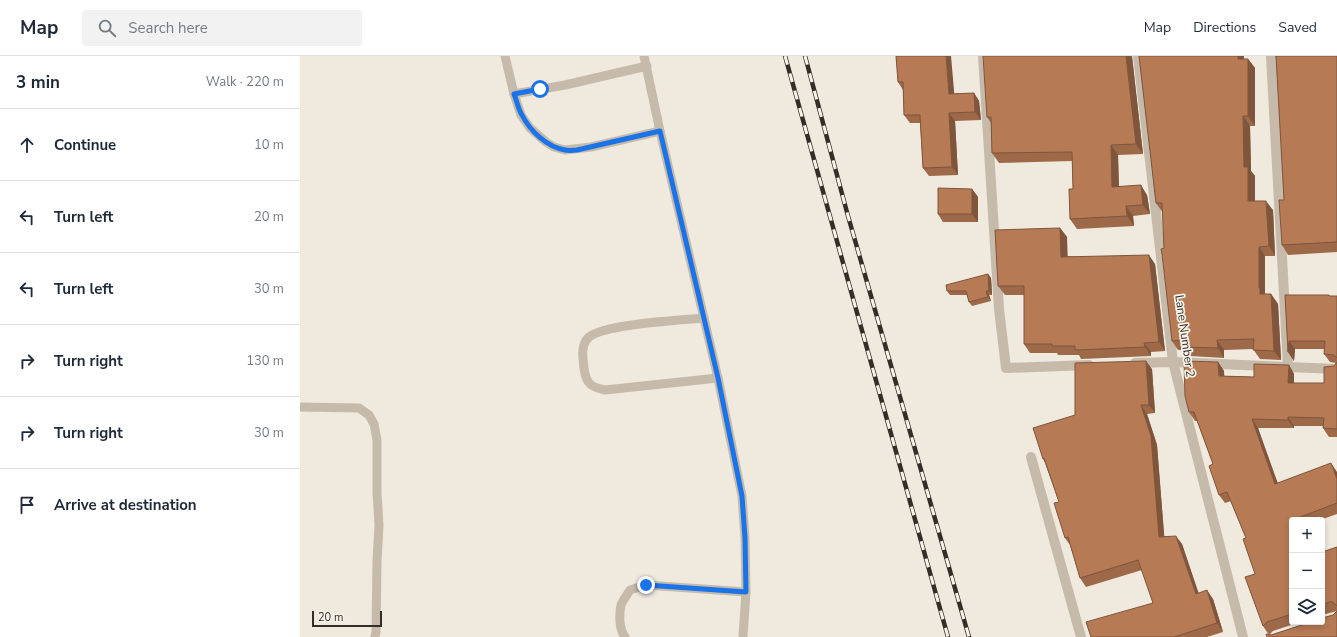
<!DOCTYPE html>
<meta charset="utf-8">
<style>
:root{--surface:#fff;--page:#f2f2f3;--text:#1f2937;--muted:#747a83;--line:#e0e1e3}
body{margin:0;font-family:"Nunito Sans",sans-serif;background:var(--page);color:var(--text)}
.controls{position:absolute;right:12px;bottom:12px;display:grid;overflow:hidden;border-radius:4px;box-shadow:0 2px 6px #0003}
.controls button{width:36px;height:36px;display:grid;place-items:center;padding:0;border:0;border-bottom:1px solid var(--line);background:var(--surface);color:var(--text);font:20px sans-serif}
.scale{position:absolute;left:12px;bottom:10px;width:70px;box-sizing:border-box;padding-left:4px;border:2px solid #342e29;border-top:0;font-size:11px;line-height:14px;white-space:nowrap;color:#342e29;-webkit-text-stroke:3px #f7f3e9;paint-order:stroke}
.stop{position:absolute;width:12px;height:12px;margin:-9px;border:3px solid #1a73e8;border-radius:50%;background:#fff}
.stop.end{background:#1a73e8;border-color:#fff;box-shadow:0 1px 4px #0008}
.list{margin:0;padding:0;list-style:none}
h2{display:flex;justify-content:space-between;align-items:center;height:52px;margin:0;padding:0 16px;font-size:17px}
h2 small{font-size:13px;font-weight:400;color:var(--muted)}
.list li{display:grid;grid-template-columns:26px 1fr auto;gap:12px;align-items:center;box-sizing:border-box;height:72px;padding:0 16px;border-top:1px solid var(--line)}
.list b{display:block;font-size:15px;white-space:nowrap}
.list em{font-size:13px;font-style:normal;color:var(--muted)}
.icon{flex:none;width:22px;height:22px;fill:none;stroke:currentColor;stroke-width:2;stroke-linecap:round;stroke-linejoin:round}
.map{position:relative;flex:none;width:1037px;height:581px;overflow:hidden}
header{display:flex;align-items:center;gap:24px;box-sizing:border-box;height:56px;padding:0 20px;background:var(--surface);border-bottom:1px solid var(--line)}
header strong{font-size:19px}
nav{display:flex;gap:22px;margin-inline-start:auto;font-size:14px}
.search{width:280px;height:36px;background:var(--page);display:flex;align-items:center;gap:10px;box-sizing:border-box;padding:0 14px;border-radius:4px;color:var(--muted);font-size:15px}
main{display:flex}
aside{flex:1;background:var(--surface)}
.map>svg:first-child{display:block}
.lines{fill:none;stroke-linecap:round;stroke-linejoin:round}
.service{stroke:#c6bbab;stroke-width:9}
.minor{stroke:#c6bbab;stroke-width:10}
.rail-casing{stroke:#342e29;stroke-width:4.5}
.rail{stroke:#f7f3e9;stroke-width:3;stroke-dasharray:9;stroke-linecap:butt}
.wall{fill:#9d6949}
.shaded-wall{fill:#7f553c}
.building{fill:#b67a55;stroke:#7f553c}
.route{stroke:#1a73e8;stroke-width:5}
.labels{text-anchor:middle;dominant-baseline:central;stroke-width:3.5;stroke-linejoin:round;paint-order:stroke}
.street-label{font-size:12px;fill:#342e29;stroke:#f7f3e9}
</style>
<header>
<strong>Map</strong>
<div class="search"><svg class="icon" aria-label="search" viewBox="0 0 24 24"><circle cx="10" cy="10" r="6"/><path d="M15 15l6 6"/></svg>Search here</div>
<nav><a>Map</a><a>Directions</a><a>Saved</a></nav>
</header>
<main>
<aside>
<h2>3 min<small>Walk · 220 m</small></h2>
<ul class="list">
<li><svg class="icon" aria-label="ahead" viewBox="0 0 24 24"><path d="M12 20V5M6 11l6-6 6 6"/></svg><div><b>Continue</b></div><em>10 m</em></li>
<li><svg class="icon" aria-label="left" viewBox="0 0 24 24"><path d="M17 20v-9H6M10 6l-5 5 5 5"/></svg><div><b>Turn left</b></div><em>20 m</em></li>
<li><svg class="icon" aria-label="left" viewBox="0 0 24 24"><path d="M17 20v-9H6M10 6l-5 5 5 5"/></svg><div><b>Turn left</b></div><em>30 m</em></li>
<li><svg class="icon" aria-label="right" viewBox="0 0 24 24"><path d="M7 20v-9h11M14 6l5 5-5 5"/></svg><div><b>Turn right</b></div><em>130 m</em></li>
<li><svg class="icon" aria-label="right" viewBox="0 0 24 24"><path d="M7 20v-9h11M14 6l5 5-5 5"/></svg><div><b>Turn right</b></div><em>30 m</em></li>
<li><svg class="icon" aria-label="arrive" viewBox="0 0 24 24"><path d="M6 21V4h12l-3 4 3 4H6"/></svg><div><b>Arrive at destination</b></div></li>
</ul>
</aside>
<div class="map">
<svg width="1037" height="581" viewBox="0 0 1037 581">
<rect width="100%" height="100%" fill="#efe9de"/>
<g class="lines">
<g class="service">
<path d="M 205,0 L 214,38"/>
<path d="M 344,0 L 360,75 L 418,322 L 442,440 L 445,482 L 446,536 L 443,581"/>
<path d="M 347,10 L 265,29 L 214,38 L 221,59 L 230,72 L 246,86 L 254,91 L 265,94 L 291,91 L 360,75"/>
<path d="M 404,262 C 382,264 304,268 289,281 C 280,289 283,302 284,312 C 286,328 291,331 305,334 L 418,322"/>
<path d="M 0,351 L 59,352 L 69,359 L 74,368 L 77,384 L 77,437 L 79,469 L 77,505 L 76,576 L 75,581"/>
<path d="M 325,581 C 319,573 319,559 321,549 C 323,544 327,539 330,534 L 346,529 L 446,536"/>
</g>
<g class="minor">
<path d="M 683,0 L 699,253 L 706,312 L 789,309"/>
<path d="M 838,0 L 873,306 L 943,581"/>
<path d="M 971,0 L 988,311"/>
<path d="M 835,307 L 873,306 L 1037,313"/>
<path d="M 731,401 L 781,581"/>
</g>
<g class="rail-casing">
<g id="rail">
<path d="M 485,0 L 648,581"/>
<path d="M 505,0 L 548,160 L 669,581"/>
</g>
</g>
<use href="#rail" class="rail"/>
</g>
<g class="wall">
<path d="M 596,0 L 654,38 L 674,37 L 679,45 L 681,64 L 655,65 L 658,119 L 629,120 L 623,112 L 620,67 L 610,67 L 604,59 L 603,34 L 598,26 Z"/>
<path d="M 839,0 L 944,0 L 944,3 L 948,3 L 955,12 L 955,70 L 950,70 L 951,115 L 955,120 L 955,145 L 973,154 L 975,200 L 965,200 L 965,238 L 971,238 L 978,248 L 981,304 L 960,303 L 953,293 L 924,294 L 924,302 L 890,300 L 885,294 L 878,294 L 872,285 L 864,192 L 863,157 L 856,147 Z"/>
<path d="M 975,0 L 1037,0 L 1037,196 L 988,199 L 982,189 L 984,144 L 976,2 Z"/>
<path d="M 832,1 L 843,98 L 818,99 L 819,130 L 847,139 L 850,158 L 833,160 L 834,170 L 777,173 L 770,163 L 773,133 L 772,105 L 699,107 L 692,97 L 691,67 L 687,61 Z"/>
<path d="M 672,133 L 678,141 L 678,166 L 643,166 L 638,158 Z"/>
<path d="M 760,172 L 767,181 L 767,200 L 855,208 L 865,295 L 851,296 L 851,300 L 781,303 L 779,299 L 758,299 L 757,297 L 730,297 L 724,288 L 724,239 L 705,239 L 698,230 Z"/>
<path d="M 688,218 L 691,222 L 692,239 L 689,239 L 691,245 L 672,250 L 669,246 L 667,239 L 650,239 L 647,235 Z"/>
<path d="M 985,239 L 1029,239 L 1030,240 L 1037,240 L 1037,381 L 1029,381 L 1023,372 L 1023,370 L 994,370 L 994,372 L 958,372 L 977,427 L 1037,416 L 1037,458 L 1020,464 L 992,464 L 992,566 L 1000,566 L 973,575 L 969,579 L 963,570 L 955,518 L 946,482 L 931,445 L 925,447 L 919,439 L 913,408 L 897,365 L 895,365 L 889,356 L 918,306 L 924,315 L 924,320 L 954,321 L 989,309 L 994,318 L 994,327 L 1024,327 L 1036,307 L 1030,306 L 1024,298 L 1024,293 L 995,293 L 994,305 L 988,296 Z"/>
<path d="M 852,313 L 855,357 L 847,358 L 857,389 L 864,480 L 882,488 L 898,537 L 913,543 L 923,576 L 907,581 L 791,581 L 853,547 L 842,514 L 786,531 L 780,522 L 770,489 L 765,482 L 759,446 L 745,407 L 743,403 L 775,359 Z"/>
<path d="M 1037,491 L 1037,581 L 971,579 L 1033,559 L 1037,555 L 1022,559 L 1022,496 Z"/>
</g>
<g class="shaded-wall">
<path d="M 646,0 L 651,0 L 655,46 L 649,38 Z"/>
<path d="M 826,0 L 832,0 L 843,98 L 836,88 Z"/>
<path d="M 938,0 L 944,0 L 944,12 L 938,3 Z"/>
<path d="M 948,3 L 955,12 L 955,70 L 948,60 Z"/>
<path d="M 674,37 L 679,45 L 681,64 L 675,56 Z"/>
<path d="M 649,57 L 655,65 L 658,119 L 652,111 Z"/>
<path d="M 943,60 L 950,70 L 951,115 L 955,120 L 955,154 L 948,145 L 944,111 Z"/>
<path d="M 811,89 L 818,99 L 819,140 L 812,131 Z"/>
<path d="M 841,129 L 847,139 L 850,158 L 843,149 Z"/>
<path d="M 672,133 L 678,141 L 678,166 L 672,158 Z"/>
<path d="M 966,145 L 973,154 L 975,200 L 969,190 Z"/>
<path d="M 826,150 L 833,160 L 834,170 L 827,160 Z"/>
<path d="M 760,172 L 767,181 L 768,210 L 761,201 Z"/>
<path d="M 959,191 L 965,200 L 965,239 L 960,238 L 959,232 Z"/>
<path d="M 849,199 L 855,208 L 865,295 L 859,286 Z"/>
<path d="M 688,218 L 691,222 L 692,239 L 689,235 Z"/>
<path d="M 686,235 L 689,239 L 691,245 L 688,241 Z"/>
<path d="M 971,238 L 978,248 L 981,304 L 974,295 Z"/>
<path d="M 917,284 L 924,294 L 924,302 L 918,292 Z"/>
<path d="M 989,285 L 995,293 L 994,305 L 988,296 Z"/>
<path d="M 844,287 L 851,296 L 851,300 L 845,291 Z"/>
<path d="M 846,305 L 852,313 L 855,357 L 849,349 Z"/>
<path d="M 918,306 L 924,315 L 925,329 L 919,320 Z"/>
<path d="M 989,309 L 994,318 L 994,335 L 988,327 Z"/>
<path d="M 841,349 L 847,358 L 857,389 L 865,489 L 859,481 Z"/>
<path d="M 988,361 L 994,370 L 994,372 L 988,364 Z"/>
<path d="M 952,363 L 958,372 L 981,436 L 975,428 Z"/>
<path d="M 1031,407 L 1037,416 L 1037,423 Z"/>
<path d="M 876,480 L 882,488 L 902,547 L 896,538 Z"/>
<path d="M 907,534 L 913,543 L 923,576 L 917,567 Z"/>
</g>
<g class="building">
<path d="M 596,0 L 646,0 L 649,38 L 674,37 L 675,56 L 649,57 L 652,111 L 623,112 L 620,59 L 604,59 L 603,26 L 598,26 Z"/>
<path d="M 683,0 L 826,0 L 836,88 L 811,89 L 812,131 L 841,129 L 843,149 L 826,150 L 827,160 L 770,163 L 769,133 L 773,133 L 772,96 L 692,97 L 691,61 L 687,61 Z"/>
<path d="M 839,0 L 938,0 L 938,3 L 948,3 L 948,60 L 943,60 L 944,111 L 948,111 L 948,145 L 966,145 L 969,190 L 959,191 L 959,232 L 960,232 L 960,238 L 971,238 L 974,295 L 953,294 L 954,283 L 917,284 L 918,292 L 883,291 L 883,284 L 872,285 L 862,198 L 861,193 L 864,192 L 862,147 L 856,147 Z"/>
<path d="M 976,0 L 1037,0 L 1037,186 L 982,189 L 979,144 L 984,144 Z"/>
<path d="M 638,132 L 672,133 L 672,158 L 638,158 Z"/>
<path d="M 760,172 L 761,201 L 849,199 L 859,286 L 844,287 L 845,291 L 775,294 L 775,290 L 752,290 L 752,288 L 724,288 L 724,230 L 698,230 L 695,174 Z"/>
<path d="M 688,218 L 689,235 L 686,235 L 688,241 L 669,246 L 666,235 L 647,235 L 646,229 Z"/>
<path d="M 985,239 L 1029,239 L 1029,240 L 1037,240 L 1037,302 L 1034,299 L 1024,298 L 1025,285 L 989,285 L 988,296 Z"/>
<path d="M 846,305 L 849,349 L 841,349 L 851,380 L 859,481 L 876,480 L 896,538 L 907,534 L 917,567 L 874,581 L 791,581 L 786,566 L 853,547 L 838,504 L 780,522 L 768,481 L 765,482 L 754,447 L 759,446 L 744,402 L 743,403 L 733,372 L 775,359 L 775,307 Z"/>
<path d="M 884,305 L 918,306 L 919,320 L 954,321 L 954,308 L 989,309 L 988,327 L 1024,327 L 1024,311 L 1034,310 L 1037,306 L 1037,373 L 1023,372 L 1024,362 L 988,361 L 988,364 L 952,363 L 975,428 L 1031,407 L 1037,423 L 1037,447 L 990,465 L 992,470 L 992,558 L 967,566 L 963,570 L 945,521 L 955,518 L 943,483 L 946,482 L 927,436 L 919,439 L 909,410 L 913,408 L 894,356 L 889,356 L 885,340 Z"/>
<path d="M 1037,491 L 1037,550 L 1033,546 L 1029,546 L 1022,549 L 1022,496 Z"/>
<path d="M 1037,555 L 1037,581 L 967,581 L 966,578 L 971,579 L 1011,566 L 1022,566 L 1022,562 L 1033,559 Z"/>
</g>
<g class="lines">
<path class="route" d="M 240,33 L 214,38 C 217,45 218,53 222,59 C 230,75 247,91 265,94 C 269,95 273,94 277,94 L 360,75 L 418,322 L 442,440 L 445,482 L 446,536 L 346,529"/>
</g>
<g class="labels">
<g class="street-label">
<text transform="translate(885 280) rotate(82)">Lane Number 2</text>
</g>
</g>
</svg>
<div class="controls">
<button>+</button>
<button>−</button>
<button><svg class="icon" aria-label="layers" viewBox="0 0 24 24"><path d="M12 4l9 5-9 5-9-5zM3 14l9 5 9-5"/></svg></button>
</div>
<div class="scale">20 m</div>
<div class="stop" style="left:240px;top:33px"></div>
<div class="stop end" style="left:346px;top:529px"></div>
</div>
</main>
